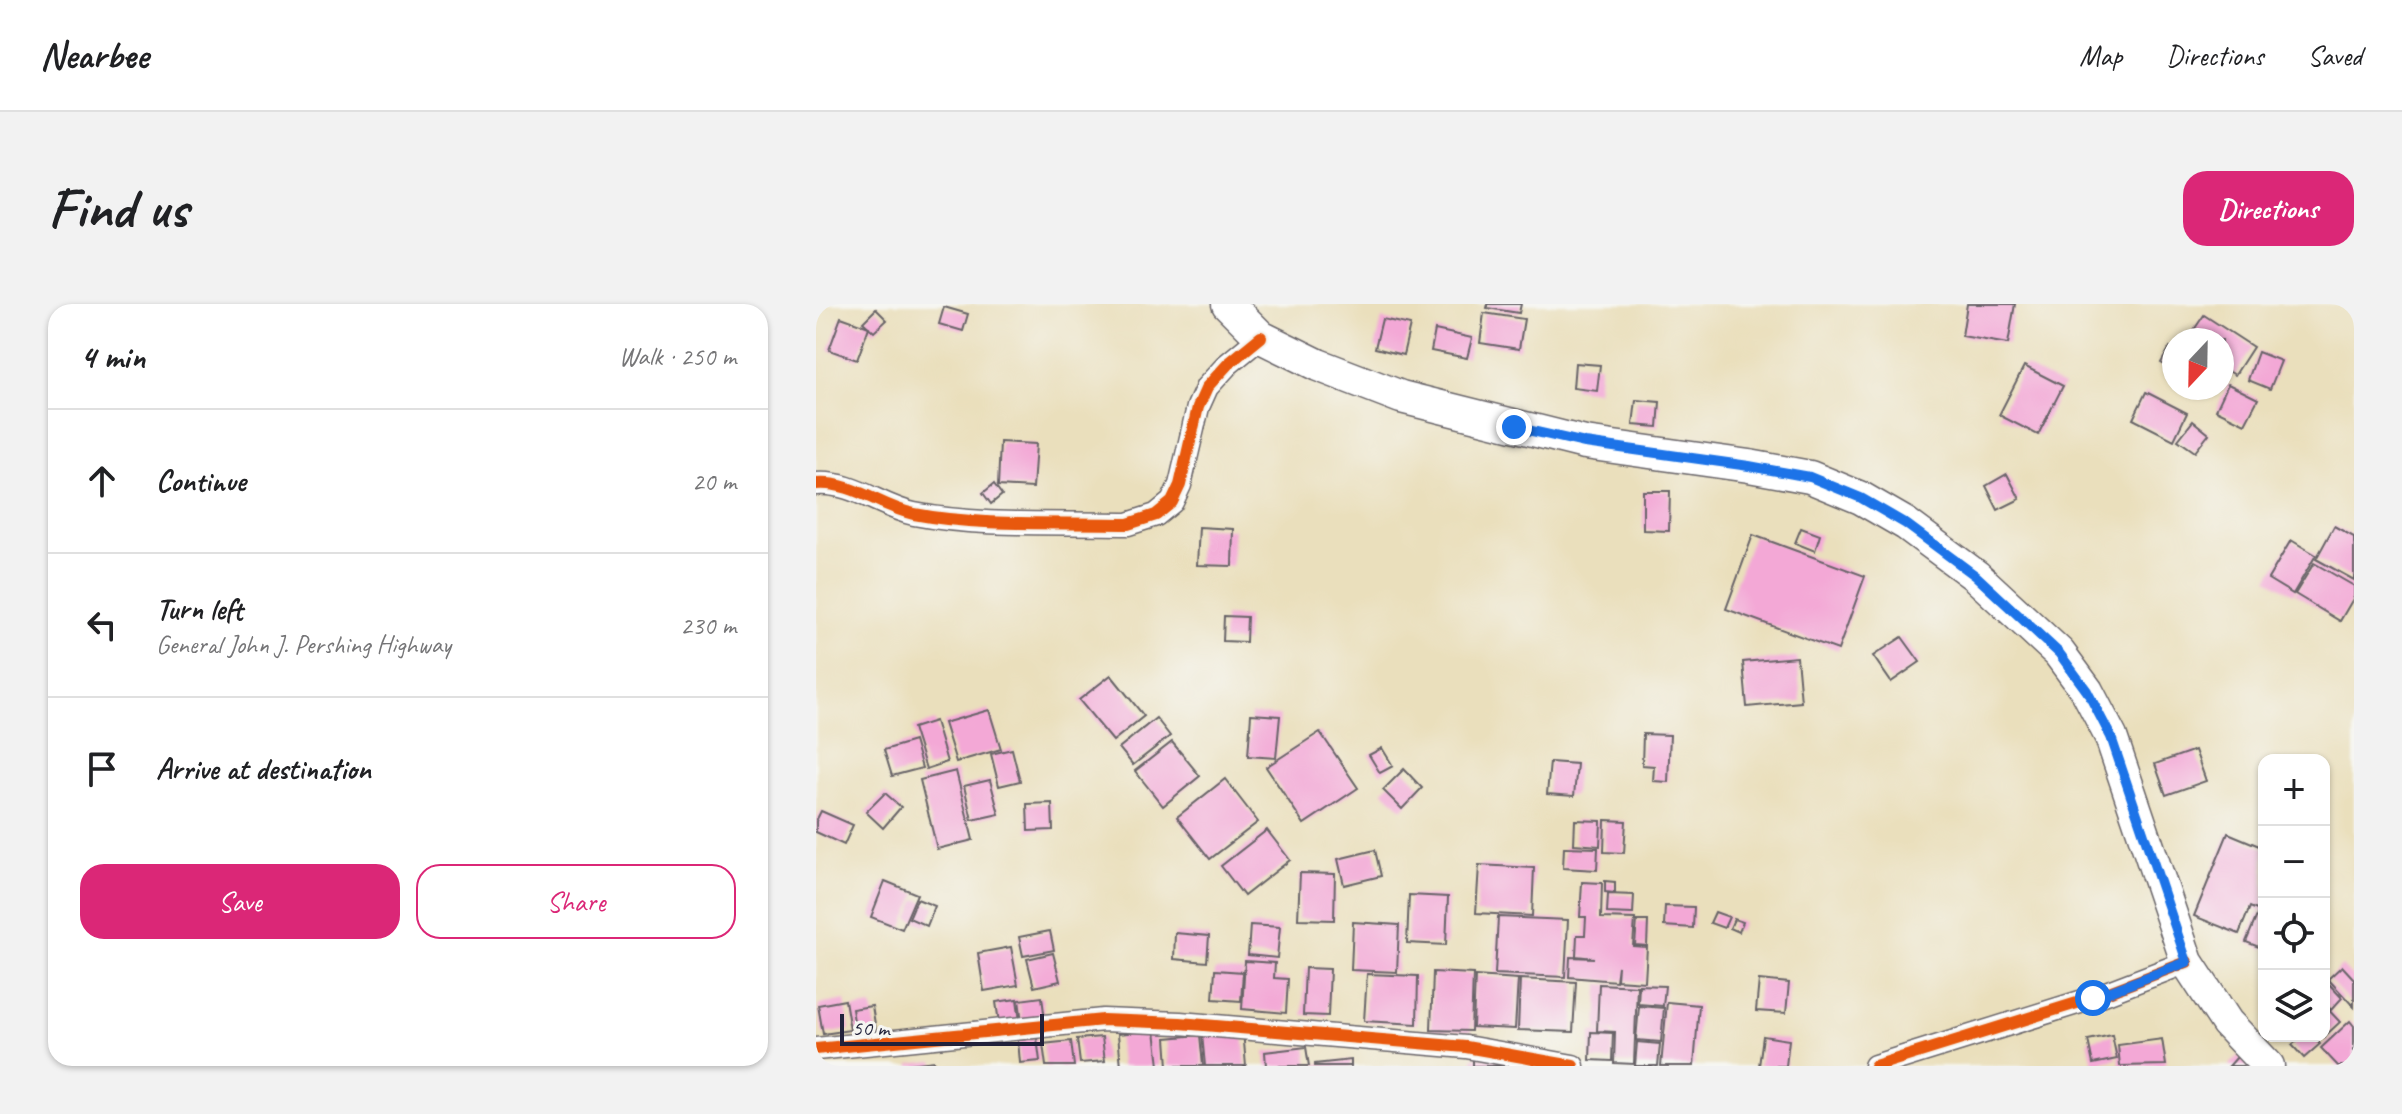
<!DOCTYPE html>
<meta charset="utf-8">
<style>
:root{--surface:#fff;--page:#f2f2f2;--text:#202124;--muted:#757577;--line:#e0e0e0;--accent:#db2777}
body{margin:0;font-family:Caveat,sans-serif;background:var(--page);color:var(--text)}
.controls{position:absolute;right:24px;bottom:24px;display:grid;overflow:hidden;border-radius:16px;box-shadow:0 2px 6px #0004}
.controls button{width:72px;height:72px;display:grid;place-items:center;padding:0;border:0;border-bottom:2px solid var(--line);background:var(--surface);color:var(--text);font:40px sans-serif}
.compass{position:absolute;left:1346px;top:24px;width:72px;height:72px;border-radius:50%;background:var(--surface);box-shadow:0 2px 6px #0004;rotate:202deg}
.scale{position:absolute;left:24px;bottom:20px;width:204px;box-sizing:border-box;padding-left:8px;border:4px solid #22223b;border-top:0;font-size:22px;line-height:28px;white-space:nowrap;color:#22223b;-webkit-text-stroke:6px #f6f6f2;paint-order:stroke}
.stop{position:absolute;width:24px;height:24px;margin:-18px;border:6px solid #1a73e8;border-radius:50%;background:#fff}
.stop.end{background:#1a73e8;border-color:#fff;box-shadow:0 2px 8px #0008}
.list{margin:0;padding:0;list-style:none}
h2{display:flex;justify-content:space-between;align-items:center;height:104px;margin:0;padding:0 32px;font-size:34px}
h2 small{font-size:26px;font-weight:400;color:var(--muted)}
.list li{display:grid;grid-template-columns:52px 1fr auto;gap:24px;align-items:center;box-sizing:border-box;height:144px;padding:0 32px;border-top:2px solid var(--line)}
.list b{display:block;font-size:30px;white-space:nowrap}
.list p{margin:0;font-size:26px;white-space:nowrap;color:var(--muted)}
.list em{font-size:26px;font-style:normal;color:var(--muted)}
.actions{display:flex;gap:16px;padding:24px 32px}
.actions a{flex:1;padding:18px 0;border:2px solid var(--accent);border-radius:24px;text-align:center;font-size:28px;color:var(--accent)}
.actions .main{background:var(--accent);color:#fff}
.icon{flex:none;width:44px;height:44px;fill:none;stroke:currentColor;stroke-width:2;stroke-linecap:round;stroke-linejoin:round}
.map{position:relative;flex:none;width:1538px;height:762px;overflow:hidden;border-radius:24px}
header{display:flex;align-items:center;gap:48px;box-sizing:border-box;height:112px;padding:0 40px;background:var(--surface);border-bottom:2px solid var(--line)}
header strong{font-size:38px}
nav{display:flex;gap:44px;margin-inline-start:auto;font-size:28px}
.intro{display:flex;align-items:center;justify-content:space-between;box-sizing:border-box;height:192px;padding:0 48px}
h1{margin:0;font-size:56px}
.button{padding:20px 36px;border-radius:24px;background:var(--accent);color:#fff;font-size:28px;font-weight:700}
main{display:flex;gap:48px;padding:0 48px}
aside{flex:1;background:var(--surface);border-radius:24px;box-shadow:0 2px 6px #0004}
.map>svg:first-child{display:block}
.building{fill:#f3a8d6}
.lines{fill:none;stroke-linecap:round;stroke-linejoin:round}
.street-casing{stroke:#686468;stroke-width:25}
.secondary-casing{stroke:#686468;stroke-width:35}
.street{stroke:#fff;stroke-width:22}
.secondary{stroke:#fff;stroke-width:32}
.cycleway-casing{stroke:#f6f6f2;stroke-width:17}
.cycleway{stroke:#e8590c;stroke-width:12}
.route{stroke:#1a73e8;stroke-width:10}
</style>
<header>
<strong>Nearbee</strong>
<nav><a>Map</a><a>Directions</a><a>Saved</a></nav>
</header>
<div class="intro"><h1>Find us</h1><a class="button">Directions</a></div>
<main>
<aside>
<h2>4 min<small>Walk · 250 m</small></h2>
<ul class="list">
<li><svg class="icon" aria-label="ahead" viewBox="0 0 24 24"><path d="M12 20V5M6 11l6-6 6 6"/></svg><div><b>Continue</b></div><em>20 m</em></li>
<li><svg class="icon" aria-label="left" viewBox="0 0 24 24"><path d="M17 20v-9H6M10 6l-5 5 5 5"/></svg><div><b>Turn left</b><p>General John J. Pershing Highway</p></div><em>230 m</em></li>
<li><svg class="icon" aria-label="arrive" viewBox="0 0 24 24"><path d="M6 21V4h12l-3 4 3 4H6"/></svg><div><b>Arrive at destination</b></div></li>
</ul>
<div class="actions"><a class="main">Save</a><a>Share</a></div>
</aside>
<div class="map">
<svg width="1538" height="762" viewBox="0 0 1538 762">
<rect width="100%" height="100%" fill="#f6f6f2"/>
<filter id="ink" filterUnits="userSpaceOnUse"><feTurbulence type="fractalNoise" baseFrequency=".0125" numOctaves="2"/><feDisplacementMap in="SourceGraphic" scale="16" xChannelSelector="R" yChannelSelector="G"/><feConvolveMatrix kernelMatrix="1 2 1 2 8 2 1 2 1" color-interpolation-filters="sRGB"/></filter>
<filter id="wash" filterUnits="userSpaceOnUse"><feTurbulence type="fractalNoise" baseFrequency=".006" numOctaves="4" result="noise"/><feDisplacementMap in="SourceGraphic" scale="32" xChannelSelector="R" yChannelSelector="G"/><feGaussianBlur stdDeviation="1.8" result="paint"/><feColorMatrix in="noise" values="0 0 0 0 0 0 0 0 0 0 0 0 0 0 0 0 0 1.4 0 .05"/><feComposite in="paint" operator="in"/></filter>
<g filter="url(#wash)">
<rect width="100%" height="100%" fill="#eadfbc"/>
<g id="blocks">
<g class="building">
<path d="M 672,0 L 705,0 L 703,9 L 671,4 Z"/>
<path d="M 1151,0 L 1199,0 L 1192,40 L 1146,32 Z"/>
<path d="M 128,3 L 152,10 L 147,27 L 123,20 Z"/>
<path d="M 60,5 L 71,16 L 58,28 L 47,18 Z"/>
<path d="M 668,9 L 708,15 L 703,45 L 664,39 Z"/>
<path d="M 1388,11 L 1437,43 L 1419,71 L 1406,63 L 1406,36 L 1371,36 Z"/>
<path d="M 25,13 L 53,23 L 41,56 L 13,46 Z"/>
<path d="M 566,15 L 594,21 L 587,51 L 559,44 Z"/>
<path d="M 619,26 L 656,34 L 651,54 L 615,47 Z"/>
<path d="M 1354,43 L 1358,46 L 1358,67 L 1345,59 Z"/>
<path d="M 1442,48 L 1465,57 L 1454,85 L 1432,76 Z"/>
<path d="M 759,59 L 784,61 L 781,87 L 757,84 Z"/>
<path d="M 1208,62 L 1247,82 L 1222,131 L 1183,111 Z"/>
<path d="M 1412,80 L 1442,95 L 1429,120 L 1400,106 Z"/>
<path d="M 1330,88 L 1371,109 L 1358,136 L 1317,115 Z"/>
<path d="M 820,96 L 844,98 L 842,123 L 817,121 Z"/>
<path d="M 1377,117 L 1393,130 L 1379,148 L 1362,136 Z"/>
<path d="M 184,138 L 220,140 L 217,184 L 182,182 Z"/>
<path d="M 1191,170 L 1204,195 L 1182,206 L 1170,182 Z"/>
<path d="M 178,180 L 186,191 L 175,200 L 167,189 Z"/>
<path d="M 827,187 L 854,187 L 853,227 L 827,226 Z"/>
<path d="M 1518,222 L 1538,233 L 1538,276 L 1500,255 Z"/>
<path d="M 383,223 L 417,225 L 416,262 L 381,261 Z"/>
<path d="M 985,224 L 1004,231 L 999,247 L 979,239 Z"/>
<path d="M 937,231 L 1049,272 L 1022,346 L 910,305 Z"/>
<path d="M 1475,236 L 1500,251 L 1477,290 L 1452,275 Z"/>
<path d="M 1498,259 L 1538,282 L 1538,293 L 1524,317 L 1479,290 Z"/>
<path d="M 408,312 L 431,313 L 430,338 L 407,337 Z"/>
<path d="M 1086,333 L 1104,358 L 1075,378 L 1057,352 Z"/>
<path d="M 981,353 L 985,398 L 931,403 L 927,358 Z"/>
<path d="M 295,371 L 328,412 L 297,437 L 263,396 Z"/>
<path d="M 173,406 L 185,445 L 140,458 L 128,419 Z"/>
<path d="M 435,410 L 464,412 L 460,454 L 432,452 Z"/>
<path d="M 340,414 L 354,432 L 317,461 L 303,444 Z"/>
<path d="M 119,417 L 131,458 L 110,465 L 97,424 Z"/>
<path d="M 504,428 L 542,484 L 488,520 L 450,463 Z"/>
<path d="M 827,430 L 854,431 L 852,478 L 837,477 L 838,462 L 826,461 Z"/>
<path d="M 98,437 L 106,464 L 76,472 L 68,446 Z"/>
<path d="M 356,438 L 384,472 L 347,502 L 319,467 Z"/>
<path d="M 566,444 L 577,462 L 564,469 L 553,451 Z"/>
<path d="M 196,445 L 204,477 L 183,482 L 175,450 Z"/>
<path d="M 1379,446 L 1390,477 L 1350,491 L 1339,460 Z"/>
<path d="M 734,458 L 761,460 L 758,492 L 731,490 Z"/>
<path d="M 588,465 L 606,484 L 586,505 L 567,486 Z"/>
<path d="M 140,467 L 157,536 L 121,545 L 104,476 Z"/>
<path d="M 409,475 L 442,518 L 394,555 L 361,513 Z"/>
<path d="M 174,476 L 183,510 L 156,516 L 148,482 Z"/>
<path d="M 69,489 L 85,503 L 67,524 L 50,508 Z"/>
<path d="M 236,499 L 237,526 L 212,527 L 211,500 Z"/>
<path d="M 5,507 L 37,521 L 28,541 L 0,528 L 0,517 Z"/>
<path d="M 759,516 L 785,517 L 784,542 L 758,540 Z"/>
<path d="M 789,516 L 810,517 L 808,549 L 788,548 Z"/>
<path d="M 451,526 L 474,556 L 428,592 L 405,562 Z"/>
<path d="M 1412,529 L 1448,544 L 1448,609 L 1434,603 L 1423,630 L 1378,612 Z"/>
<path d="M 748,543 L 782,544 L 781,566 L 747,564 Z"/>
<path d="M 559,546 L 565,572 L 528,581 L 522,555 Z"/>
<path d="M 663,561 L 718,564 L 716,612 L 660,609 Z"/>
<path d="M 484,569 L 519,570 L 518,616 L 482,615 Z"/>
<path d="M 69,577 L 101,590 L 86,625 L 55,613 Z"/>
<path d="M 789,577 L 799,578 L 799,589 L 789,588 Z"/>
<path d="M 766,578 L 786,579 L 785,614 L 819,615 L 817,642 L 831,643 L 829,678 L 801,676 L 802,662 L 800,677 L 753,673 L 754,653 L 778,654 L 760,652 L 761,631 L 769,631 L 770,613 L 764,613 Z"/>
<path d="M 792,590 L 818,591 L 817,610 L 791,609 Z"/>
<path d="M 593,591 L 632,593 L 630,641 L 591,639 Z"/>
<path d="M 101,595 L 119,602 L 111,622 L 93,614 Z"/>
<path d="M 849,602 L 878,603 L 877,624 L 848,622 Z"/>
<path d="M 899,608 L 913,613 L 908,624 L 894,619 Z"/>
<path d="M 1442,609 L 1448,612 L 1448,645 L 1430,638 Z"/>
<path d="M 682,613 L 752,616 L 749,673 L 679,670 Z"/>
<path d="M 918,615 L 927,618 L 923,628 L 914,624 Z"/>
<path d="M 821,617 L 832,617 L 831,642 L 819,641 Z"/>
<path d="M 537,618 L 583,621 L 581,668 L 535,666 Z"/>
<path d="M 434,621 L 464,623 L 461,654 L 432,651 Z"/>
<path d="M 234,627 L 238,646 L 207,652 L 203,633 Z"/>
<path d="M 359,629 L 393,632 L 391,658 L 358,655 Z"/>
<path d="M 195,643 L 202,681 L 168,687 L 162,649 Z"/>
<path d="M 237,649 L 244,677 L 218,683 L 211,655 Z"/>
<path d="M 429,657 L 459,659 L 458,674 L 472,675 L 470,709 L 426,705 Z"/>
<path d="M 1526,662 L 1538,675 L 1538,703 L 1512,675 Z"/>
<path d="M 489,664 L 514,665 L 512,712 L 487,711 Z"/>
<path d="M 399,666 L 427,668 L 425,697 L 397,695 Z"/>
<path d="M 617,668 L 657,670 L 655,727 L 615,726 Z"/>
<path d="M 551,670 L 602,672 L 601,720 L 548,717 Z"/>
<path d="M 659,672 L 702,675 L 699,725 L 657,723 Z"/>
<path d="M 704,675 L 760,678 L 757,728 L 702,726 Z"/>
<path d="M 943,676 L 973,679 L 970,709 L 940,707 Z"/>
<path d="M 783,680 L 821,682 L 818,760 L 798,759 L 799,728 L 781,727 Z"/>
<path d="M 1513,680 L 1526,694 L 1515,706 L 1508,698 L 1508,684 Z"/>
<path d="M 823,681 L 849,682 L 847,702 L 822,700 Z"/>
<path d="M 226,693 L 229,716 L 206,718 L 203,696 Z"/>
<path d="M 201,695 L 204,717 L 183,719 L 180,698 Z"/>
<path d="M 29,696 L 34,726 L 7,730 L 2,701 Z"/>
<path d="M 851,698 L 883,701 L 878,762 L 845,762 Z"/>
<path d="M 1508,701 L 1524,718 L 1508,733 Z"/>
<path d="M 56,702 L 60,726 L 40,729 L 36,705 Z"/>
<path d="M 823,702 L 848,704 L 845,738 L 820,736 Z"/>
<path d="M 1534,717 L 1538,722 L 1538,762 L 1522,762 L 1505,744 Z"/>
<path d="M 339,726 L 343,762 L 305,762 L 302,730 Z"/>
<path d="M 427,726 L 430,762 L 389,762 L 386,730 Z"/>
<path d="M 775,728 L 797,729 L 796,757 L 774,756 Z"/>
<path d="M 384,731 L 387,762 L 352,762 L 350,734 Z"/>
<path d="M 1296,731 L 1301,755 L 1277,760 L 1272,736 Z"/>
<path d="M 947,732 L 973,736 L 970,762 L 943,762 Z"/>
<path d="M 1486,732 L 1497,732 L 1504,740 L 1488,754 L 1476,741 Z"/>
<path d="M 286,733 L 289,757 L 264,759 L 261,735 Z"/>
<path d="M 221,734 L 224,757 L 204,759 L 202,736 Z"/>
<path d="M 1346,735 L 1350,761 L 1304,762 L 1302,741 Z"/>
<path d="M 255,737 L 258,762 L 230,762 L 227,740 Z"/>
<path d="M 821,738 L 844,740 L 842,762 L 819,762 Z"/>
<path d="M 490,743 L 493,762 L 450,762 L 449,748 Z"/>
<path d="M 1422,752 L 1434,762 L 1413,762 Z"/>
<path d="M 657,753 L 688,754 L 688,762 L 657,762 Z"/>
<path d="M 535,756 L 535,762 L 499,762 L 499,760 Z"/>
<path d="M 118,757 L 119,762 L 94,762 L 94,760 Z"/>
</g>
</g>
</g>
<g filter="url(#ink)">
<use href="#blocks" fill-opacity="0" stroke="#686468" stroke-width="2"/>
<g class="lines">
<g class="street-casing">
<g id="street">
<path d="M 0,180 C 37,177 64,203 98,210 C 165,223 244,218 312,220 L 340,211 L 356,198 L 364,181 L 382,103 L 391,83 L 412,60 L 445,33"/>
<path d="M 0,745 L 287,716 L 364,719 L 650,743 L 757,762"/>
<path d="M 1059,762 L 1277,694 L 1371,658"/>
</g>
</g>
<g class="secondary-casing">
<path id="secondary" d="M 412,0 L 445,33 L 502,61 L 585,93 L 769,139 L 933,162 L 994,173 L 1045,194 L 1090,220 L 1160,272 L 1243,349 L 1271,387 L 1295,433 L 1371,658 L 1411,719 L 1452,762"/>
</g>
<use href="#street" class="street"/>
<use href="#secondary" class="secondary"/>
<g class="cycleway-casing">
<g id="cycleway">
<path d="M 0,180 C 37,177 64,203 98,210 C 165,223 244,218 312,220 L 340,211 L 356,198 L 364,181 L 382,103 L 391,83 L 412,60 L 445,33"/>
<path d="M 0,745 L 287,716 L 364,719 L 650,743 L 757,762"/>
<path d="M 1059,762 L 1277,694 L 1371,658"/>
</g>
</g>
<use href="#cycleway" class="cycleway"/>
</g>
</g>
<g class="lines" filter="url(#ink)">
<path class="route" d="M 698,123 L 769,139 L 933,162 L 994,173 L 1045,194 L 1090,220 L 1160,272 L 1243,349 L 1271,387 L 1295,433 L 1371,658 L 1277,694"/>
</g>
</svg>
<div class="controls">
<button>+</button>
<button>−</button>
<button><svg class="icon" aria-label="locate" viewBox="0 0 24 24"><circle cx="12" cy="12" r="6"/><path d="M12 2v4M12 18v4M2 12h4M18 12h4"/></svg></button>
<button><svg class="icon" aria-label="layers" viewBox="0 0 24 24"><path d="M12 4l9 5-9 5-9-5zM3 14l9 5 9-5"/></svg></button>
</div>
<svg class="compass" viewBox="-18 -18 36 36"><path d="M0-13l5 13h-10z" fill="#e53935"/><path d="M0 13l5-13h-10z" fill="#757577"/></svg>
<div class="scale">50 m</div>
<div class="stop" style="left:1277px;top:694px"></div>
<div class="stop end" style="left:698px;top:123px"></div>
</div>
</main>
